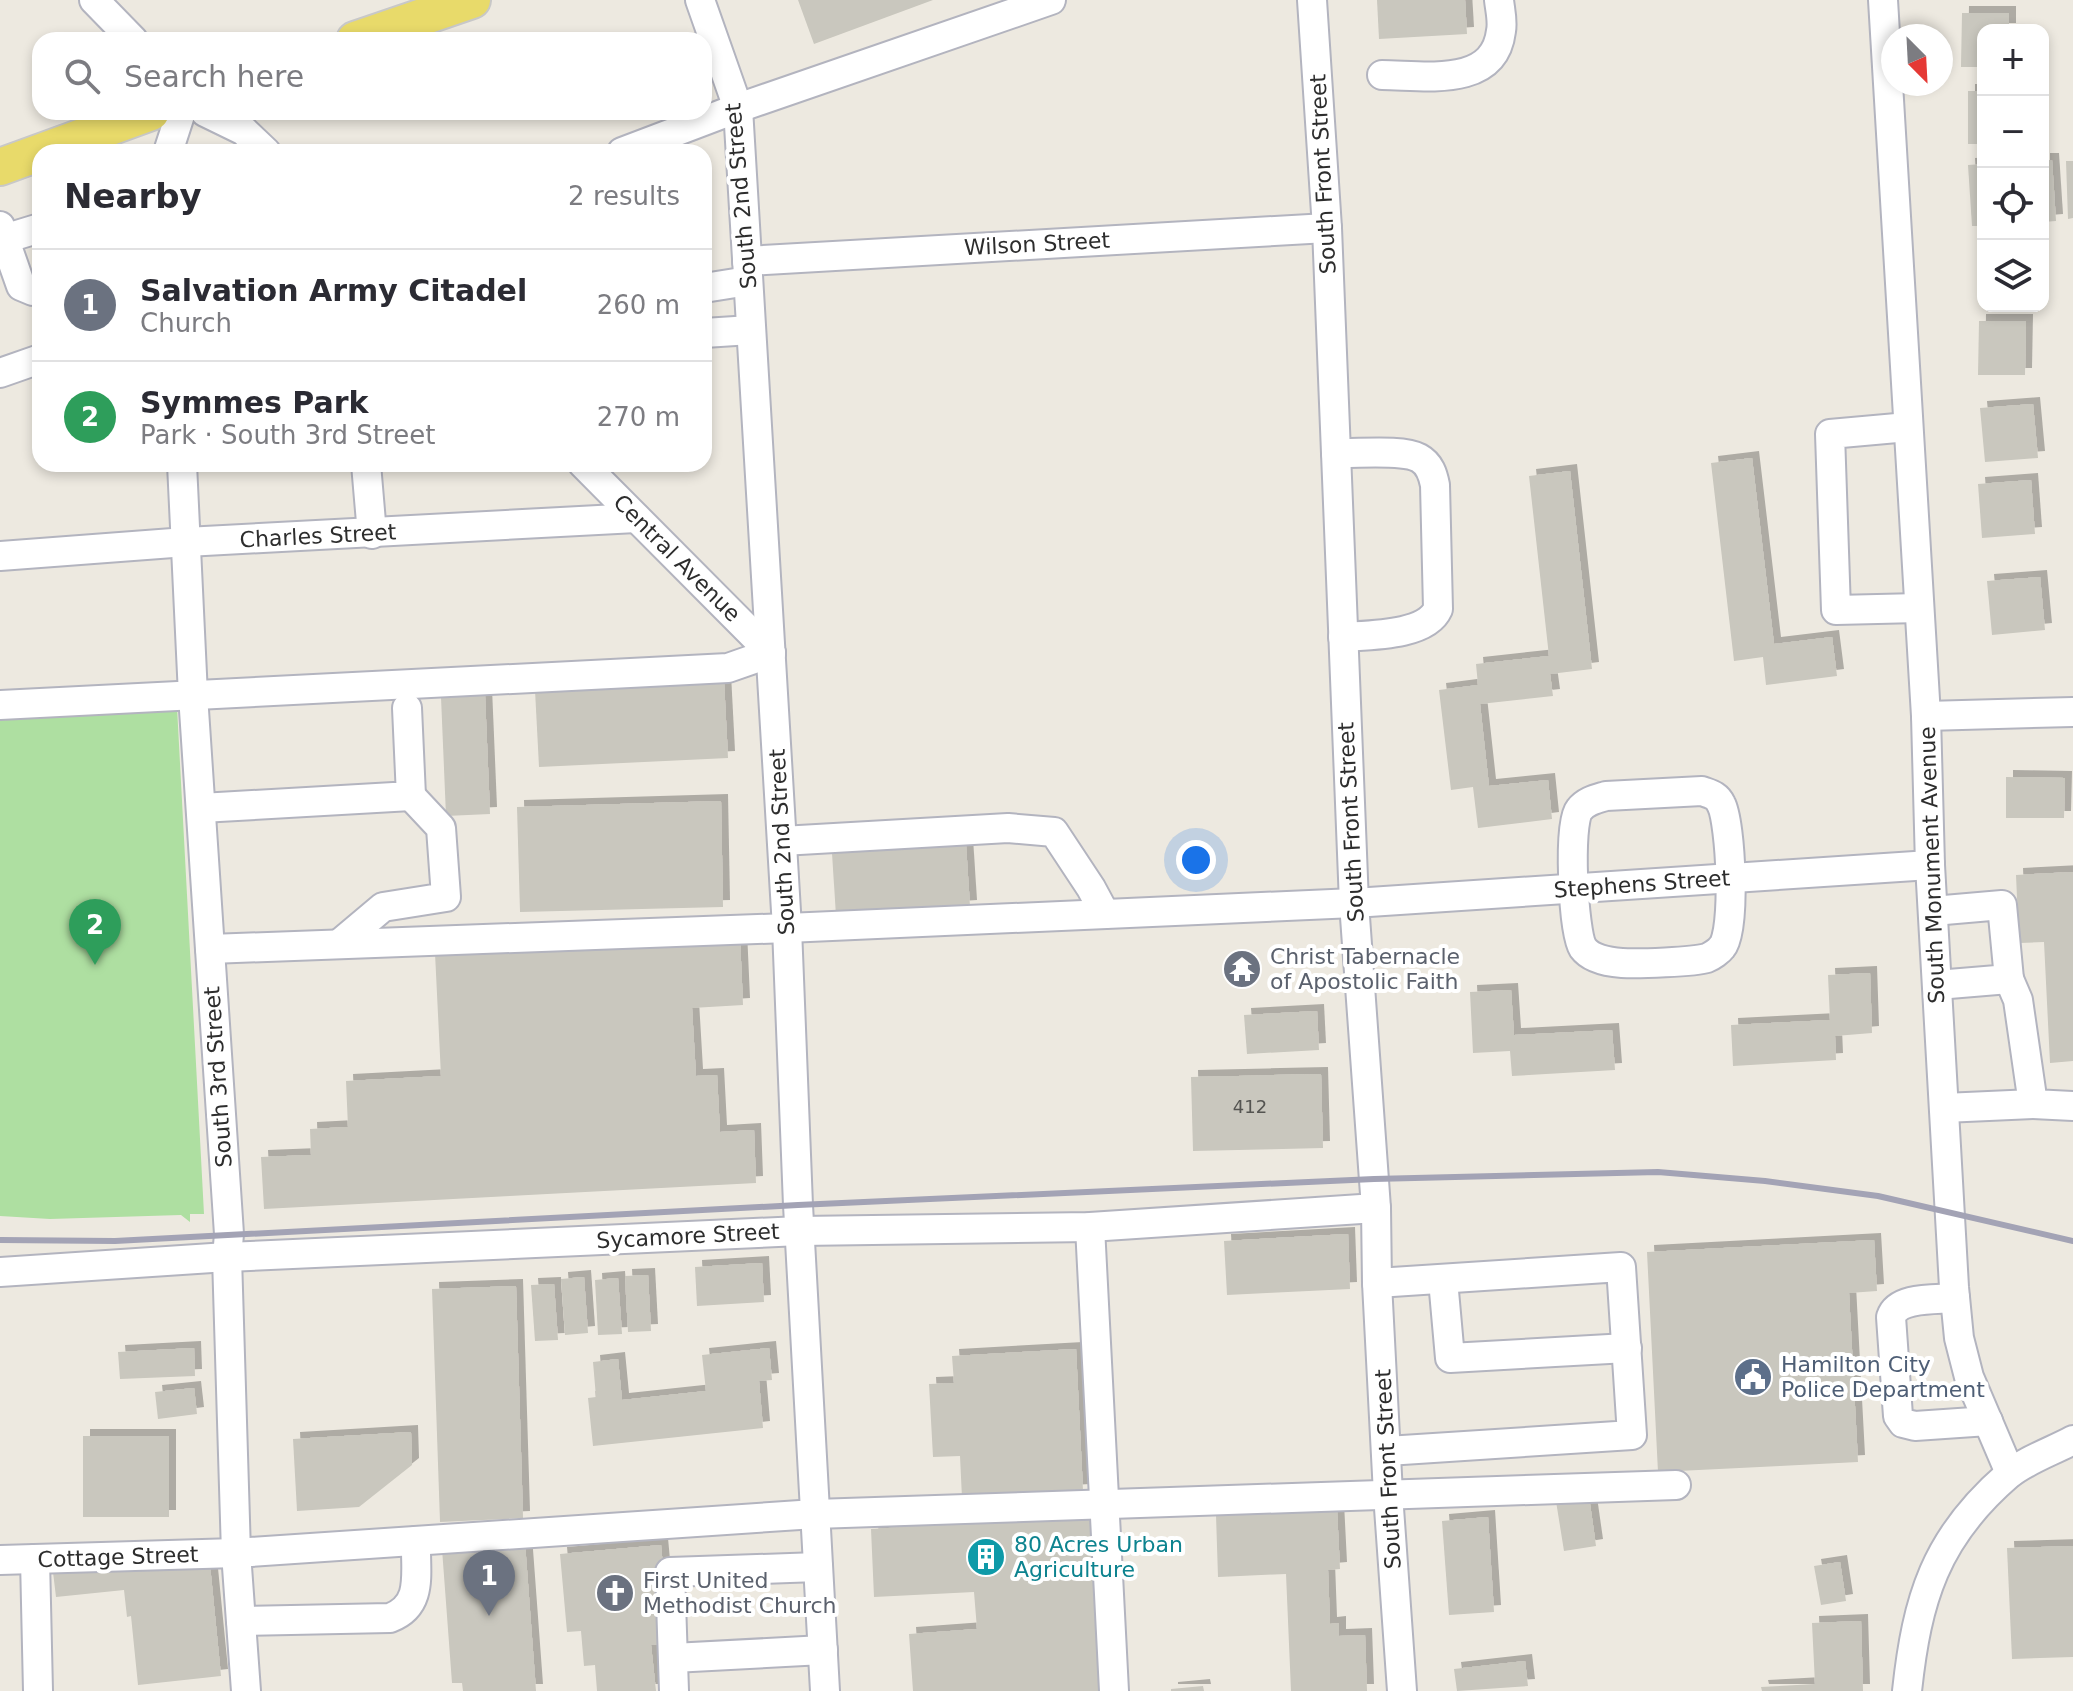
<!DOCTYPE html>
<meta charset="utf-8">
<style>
:root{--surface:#fff;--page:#f7f7f7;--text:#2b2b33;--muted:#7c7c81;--line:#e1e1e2;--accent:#4c57ee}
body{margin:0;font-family:"DejaVu Sans",sans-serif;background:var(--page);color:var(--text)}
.controls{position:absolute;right:24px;top:24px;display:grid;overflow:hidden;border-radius:16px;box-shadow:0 4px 12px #0003}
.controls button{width:72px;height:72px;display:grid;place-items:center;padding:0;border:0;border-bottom:2px solid var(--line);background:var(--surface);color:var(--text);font:40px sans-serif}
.compass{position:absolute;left:1881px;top:24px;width:72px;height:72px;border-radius:50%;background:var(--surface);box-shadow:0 4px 12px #0003;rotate:156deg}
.you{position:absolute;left:1196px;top:860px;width:28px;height:28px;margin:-20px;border:6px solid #fff;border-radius:50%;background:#1a73e8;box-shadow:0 0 0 12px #1a73e833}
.badge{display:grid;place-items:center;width:52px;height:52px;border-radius:50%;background:var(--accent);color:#fff;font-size:26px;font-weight:700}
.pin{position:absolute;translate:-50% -66px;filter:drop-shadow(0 2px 4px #0008)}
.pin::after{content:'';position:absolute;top:42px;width:28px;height:24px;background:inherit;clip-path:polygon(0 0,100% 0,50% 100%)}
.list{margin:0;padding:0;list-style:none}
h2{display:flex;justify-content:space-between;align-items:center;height:104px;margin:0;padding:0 32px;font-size:34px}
h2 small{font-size:26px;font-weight:400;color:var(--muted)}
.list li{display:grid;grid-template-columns:52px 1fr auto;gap:24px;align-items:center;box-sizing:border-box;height:112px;padding:0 32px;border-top:2px solid var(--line)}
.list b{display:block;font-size:30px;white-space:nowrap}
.list p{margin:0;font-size:26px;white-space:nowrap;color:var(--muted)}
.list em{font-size:26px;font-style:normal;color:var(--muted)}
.icon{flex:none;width:44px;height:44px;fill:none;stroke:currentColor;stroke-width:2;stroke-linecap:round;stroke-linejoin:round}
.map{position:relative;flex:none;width:2073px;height:1691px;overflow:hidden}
.search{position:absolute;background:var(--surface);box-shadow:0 4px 12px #0003;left:32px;top:32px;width:680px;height:88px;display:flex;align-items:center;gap:20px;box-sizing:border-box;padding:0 28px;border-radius:24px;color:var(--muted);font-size:30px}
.panel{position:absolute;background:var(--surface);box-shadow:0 4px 12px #0003;left:32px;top:144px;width:680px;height:328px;border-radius:24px}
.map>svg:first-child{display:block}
.green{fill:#aedfa1}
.building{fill:#c9c7be;filter:url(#shadow)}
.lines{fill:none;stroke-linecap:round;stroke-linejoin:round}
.minor-casing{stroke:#b3b4bf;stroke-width:32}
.major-casing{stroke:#c8c8c8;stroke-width:40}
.minor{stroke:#fff;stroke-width:28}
.major{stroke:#e8da6a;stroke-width:36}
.rail{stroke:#a3a3b5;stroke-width:6}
.labels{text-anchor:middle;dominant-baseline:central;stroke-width:8;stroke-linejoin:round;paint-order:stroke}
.number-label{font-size:18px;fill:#545451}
.street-label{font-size:22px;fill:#2d2d2d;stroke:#fff}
.worship-label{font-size:22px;fill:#5b616d;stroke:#fff;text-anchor:start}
.service-label{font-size:22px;fill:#4e5e75;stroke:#fff;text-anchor:start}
.culture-label{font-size:22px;fill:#0d838f;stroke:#fff;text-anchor:start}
</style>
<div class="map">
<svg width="2073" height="1691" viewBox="0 0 2073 1691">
<defs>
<filter id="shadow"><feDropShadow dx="7" dy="-7" stdDeviation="0" flood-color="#0004"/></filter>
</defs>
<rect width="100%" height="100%" fill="#ede9e0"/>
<path class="green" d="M 177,707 L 204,1214 L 190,1214 L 190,1222 L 181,1215 L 50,1219 L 0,1216 L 0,716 Z"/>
<g class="building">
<path d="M 798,0 L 933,0 L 814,44 Z"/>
<path d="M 1377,0 L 1465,0 L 1467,34 L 1379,39 Z"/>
<path d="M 1962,13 L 2009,13 L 2009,30 L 1983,30 L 1983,67 L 1961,67 Z"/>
<rect x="1968" y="91" width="15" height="53"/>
<path d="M 2043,160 L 2052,160 L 2056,221 L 2043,222 Z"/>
<path d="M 2066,161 L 2073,161 L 2073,218 L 2068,219 Z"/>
<path d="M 1983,164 L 1983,226 L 1972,226 L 1968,165 Z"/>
<path d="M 1979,321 L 2026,321 L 2025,375 L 1978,375 Z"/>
<path d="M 2033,404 L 2038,458 L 1985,462 L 1980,408 Z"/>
<path d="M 1752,458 L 1774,644 L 1832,637 L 1837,676 L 1766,685 L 1763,657 L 1734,661 L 1711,463 Z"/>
<path d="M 1570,471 L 1592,669 L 1550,674 L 1553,696 L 1480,704 L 1489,786 L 1548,780 L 1552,819 L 1478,828 L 1473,787 L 1451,790 L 1439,690 L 1478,685 L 1476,664 L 1549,656 L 1529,476 Z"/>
<path d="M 2031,480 L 2035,534 L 1982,538 L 1978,484 Z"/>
<path d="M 2040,577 L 2045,630 L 1992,635 L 1987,581 Z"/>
<path d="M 724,681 L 728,758 L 539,767 L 535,690 Z"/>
<path d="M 485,695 L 490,814 L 446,816 L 441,697 Z"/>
<path d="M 2006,777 L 2065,778 L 2064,818 L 2006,818 Z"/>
<path d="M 721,801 L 723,907 L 520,912 L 517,807 Z"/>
<path d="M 966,845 L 970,907 L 836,916 L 832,853 Z"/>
<path d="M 2073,872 L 2073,1061 L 2050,1063 L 2044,942 L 2019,943 L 2016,875 Z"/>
<path d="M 740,938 L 743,1005 L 692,1008 L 696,1076 L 717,1075 L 720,1132 L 754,1130 L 756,1183 L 264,1209 L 261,1157 L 311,1155 L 310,1129 L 348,1127 L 346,1081 L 441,1076 L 435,953 Z"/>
<path d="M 1870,973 L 1872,1033 L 1835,1036 L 1836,1060 L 1733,1066 L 1731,1025 L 1830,1020 L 1828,975 Z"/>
<path d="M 1511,990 L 1514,1035 L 1612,1030 L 1615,1070 L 1512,1076 L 1510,1051 L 1473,1053 L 1470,992 Z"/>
<path d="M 1317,1011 L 1319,1050 L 1247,1054 L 1244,1015 Z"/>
<path d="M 1321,1074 L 1323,1148 L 1193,1151 L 1191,1077 Z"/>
<path d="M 1348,1234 L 1350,1289 L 1227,1295 L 1224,1241 Z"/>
<path d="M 1874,1240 L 1877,1291 L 1849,1293 L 1858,1462 L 1658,1472 L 1647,1252 Z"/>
<path d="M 762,1263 L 764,1302 L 697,1306 L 695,1267 Z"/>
<path d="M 648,1275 L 651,1331 L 628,1332 L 625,1276 Z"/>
<path d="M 584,1277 L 588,1333 L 565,1335 L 561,1279 Z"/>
<path d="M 618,1278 L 622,1334 L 598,1335 L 595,1280 Z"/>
<path d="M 554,1284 L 558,1340 L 535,1341 L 531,1285 Z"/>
<path d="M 516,1286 L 523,1518 L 440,1522 L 432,1289 Z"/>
<path d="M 194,1348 L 195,1376 L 120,1379 L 118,1352 Z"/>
<path d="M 769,1348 L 772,1380 L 759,1381 L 763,1428 L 593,1446 L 588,1398 L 596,1397 L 593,1362 L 618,1359 L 622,1400 L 706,1391 L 702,1355 Z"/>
<path d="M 1076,1349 L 1083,1491 L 962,1498 L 960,1456 L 933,1457 L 929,1384 L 954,1383 L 952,1356 Z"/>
<path d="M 194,1388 L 197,1414 L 158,1419 L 155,1392 Z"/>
<path d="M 411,1432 L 412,1465 L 359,1507 L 297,1511 L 293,1439 Z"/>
<rect x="83" y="1436" width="86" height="81"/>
<path d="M 1588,1490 L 1596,1546 L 1564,1551 L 1555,1495 Z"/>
<path d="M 1337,1510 L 1340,1569 L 1328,1570 L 1330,1624 L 1339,1623 L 1339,1636 L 1365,1635 L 1367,1691 L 1291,1691 L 1286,1574 L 1218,1577 L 1216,1515 Z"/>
<path d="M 1097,1516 L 1101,1584 L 1094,1584 L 1101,1691 L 913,1691 L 909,1634 L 977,1629 L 974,1592 L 874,1597 L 871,1529 Z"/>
<path d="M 1488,1517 L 1494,1612 L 1449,1615 L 1442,1521 Z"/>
<path d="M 525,1543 L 536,1691 L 463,1691 L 462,1683 L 452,1683 L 442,1549 Z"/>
<path d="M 661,1545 L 670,1643 L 651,1645 L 656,1691 L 597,1691 L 595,1665 L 584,1666 L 581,1631 L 567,1632 L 560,1554 Z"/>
<path d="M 2073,1546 L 2073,1657 L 2012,1659 L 2007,1548 Z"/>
<path d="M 209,1555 L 221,1676 L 138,1685 L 131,1616 L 127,1617 L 124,1590 L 56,1597 L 53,1572 Z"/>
<path d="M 1840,1562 L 1846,1601 L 1821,1605 L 1814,1566 Z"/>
<path d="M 1861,1621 L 1863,1691 L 1762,1691 L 1761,1687 L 1815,1684 L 1812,1623 Z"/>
<path d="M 1525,1661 L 1528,1686 L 1457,1691 L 1454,1669 Z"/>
<path d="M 1203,1686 L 1204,1691 L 1171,1691 L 1171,1689 Z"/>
</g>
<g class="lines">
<g class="minor-casing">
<g id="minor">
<path d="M 94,0 L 133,40"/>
<path d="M 700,0 L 738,108 L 787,928 L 798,1205 L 825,1691"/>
<path d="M 1312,0 L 1327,228 L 1354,903 L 1376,1208 L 1377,1283 L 1388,1494 L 1402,1691"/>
<path d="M 1883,0 L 1926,716 L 1930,865 L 1954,1287 L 1959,1338 L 1969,1377 L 2010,1473"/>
<path d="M 1382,75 C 1423,75 1494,89 1501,31 C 1503,21 1500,10 1499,0"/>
<path d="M 205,112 L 244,131 L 266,152"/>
<path d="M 168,152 L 181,112"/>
<path d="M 622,152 L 738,108 L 1051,0"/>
<path d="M 0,226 L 21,286 L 33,291 L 40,290"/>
<path d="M 4,239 L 40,228"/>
<path d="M 747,261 L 1327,228"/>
<path d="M 704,288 L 748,281"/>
<path d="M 704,333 L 751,330"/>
<path d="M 0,373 L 40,359"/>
<path d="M 1908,427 L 1830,434 L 1836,610 L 1919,608"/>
<path d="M 1336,453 C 1357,454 1402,449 1419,458 C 1430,464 1433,475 1435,485 L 1438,609 C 1426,636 1369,635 1343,637"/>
<path d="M 182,464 L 193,695 L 229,1234 L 227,1257 L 236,1553 L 246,1691"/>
<path d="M 366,464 L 372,534"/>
<path d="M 583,464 L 771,653"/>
<path d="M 0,556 L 186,542 L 636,518"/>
<path d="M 0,705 L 728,668 L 771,653"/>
<path d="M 1926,716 L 2073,712"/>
<path d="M 1702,791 C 1710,794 1717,795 1721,804 C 1731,822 1736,932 1722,947 C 1719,951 1712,956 1707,958 C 1694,962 1637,964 1622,963 C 1609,962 1591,959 1583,948 C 1573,932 1568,823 1579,810 C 1586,801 1596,799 1606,796 Z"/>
<path d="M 201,808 L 411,796 L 407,708"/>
<path d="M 782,841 L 1008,828 L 1054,832 L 1091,888 L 1105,914"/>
<path d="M 1933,911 L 2002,905 L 2009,979 L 1937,985"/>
<path d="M 339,944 L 383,907 L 446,897 L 441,828 L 411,796"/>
<path d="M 210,949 L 787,928 L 1354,903 L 1930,865"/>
<path d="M 2009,979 L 2018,1000 L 2033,1104 L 2073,1106"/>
<path d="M 1944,1108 L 2033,1104"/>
<path d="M 1090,1227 L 1114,1691"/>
<path d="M 0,1272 L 227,1257 L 800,1231 L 1090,1227 L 1376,1208"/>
<path d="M 1443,1280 L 1450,1358 L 1627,1348"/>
<path d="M 1377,1283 L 1621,1267 L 1632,1435 L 1387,1451"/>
<path d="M 1955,1298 C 1936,1300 1898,1296 1891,1317 L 1898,1416 L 1903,1423 L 1915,1426 L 1988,1421"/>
<path d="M 35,1559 L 38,1691"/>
<path d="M 0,1560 L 236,1553 L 815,1514 L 1676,1485"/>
<path d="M 241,1621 L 390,1618 C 424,1605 415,1573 416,1541"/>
<path d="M 673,1658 L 823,1650"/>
<path d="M 674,1691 L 670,1572 L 818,1567"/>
<path d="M 1907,1691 C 1917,1599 1935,1538 2008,1475 C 2026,1460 2053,1451 2073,1440"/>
</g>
</g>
<g class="major-casing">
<g id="major">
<path d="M 355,40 L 472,0"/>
<path d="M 0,167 L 151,112"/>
</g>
</g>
<use href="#minor" class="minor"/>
<use href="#major" class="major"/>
<path class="rail" d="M 0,1240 L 115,1241 L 798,1205 L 1374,1179 L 1658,1172 L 1765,1181 L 1878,1196 L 2073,1241"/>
</g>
<defs>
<g id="temple-disc" transform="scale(2)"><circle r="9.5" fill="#6b7280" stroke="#fff"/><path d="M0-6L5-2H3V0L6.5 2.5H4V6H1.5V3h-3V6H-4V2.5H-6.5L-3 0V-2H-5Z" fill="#fff"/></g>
<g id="civic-disc" transform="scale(2)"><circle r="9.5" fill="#5c6f8a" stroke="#fff"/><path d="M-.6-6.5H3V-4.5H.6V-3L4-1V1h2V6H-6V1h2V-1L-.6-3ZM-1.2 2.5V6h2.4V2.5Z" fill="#fff"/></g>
<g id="building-disc" transform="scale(2)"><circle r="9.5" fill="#0f9aa8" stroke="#fff"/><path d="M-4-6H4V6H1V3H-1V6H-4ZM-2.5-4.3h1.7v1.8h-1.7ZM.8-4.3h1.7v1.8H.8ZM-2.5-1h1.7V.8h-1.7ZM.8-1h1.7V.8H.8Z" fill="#fff"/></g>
<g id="church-disc" transform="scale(2)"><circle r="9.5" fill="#6b7280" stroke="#fff"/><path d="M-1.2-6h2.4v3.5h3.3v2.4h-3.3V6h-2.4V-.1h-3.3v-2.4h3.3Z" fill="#fff"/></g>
</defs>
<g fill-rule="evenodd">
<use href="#temple-disc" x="1242" y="969"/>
<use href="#civic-disc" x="1753" y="1377"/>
<use href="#building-disc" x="986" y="1557"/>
<use href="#church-disc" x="615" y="1593"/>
</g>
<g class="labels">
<g class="number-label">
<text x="1250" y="1106">412</text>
</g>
<g class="street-label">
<text transform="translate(1323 174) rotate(-93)">South Front Street</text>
<text transform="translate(741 196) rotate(-95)">South 2nd Street</text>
<text transform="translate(1037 244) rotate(-3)">Wilson Street</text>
<text transform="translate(318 536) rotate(-3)">Charles Street</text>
<text transform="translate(677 558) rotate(45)">Central Avenue</text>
<text transform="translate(1351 822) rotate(-93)">South Front Street</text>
<text transform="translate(782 842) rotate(-93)">South 2nd Street</text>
<text transform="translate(1932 865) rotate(-92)">South Monument Avenue</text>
<text transform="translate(1642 884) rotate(-4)">Stephens Street</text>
<text transform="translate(218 1077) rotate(-94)">South 3rd Street</text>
<text transform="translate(688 1236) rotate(-3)">Sycamore Street</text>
<text transform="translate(1388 1469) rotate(-93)">South Front Street</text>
<text transform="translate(118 1557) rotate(-2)">Cottage Street</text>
</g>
<g class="worship-label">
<text x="1270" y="956">Christ Tabernacle<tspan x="1270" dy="25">of Apostolic Faith</tspan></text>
<text x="643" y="1580">First United<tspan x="643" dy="25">Methodist Church</tspan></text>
</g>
<g class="service-label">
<text x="1781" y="1364">Hamilton City<tspan x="1781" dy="25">Police Department</tspan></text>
</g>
<g class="culture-label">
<text x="1014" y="1544">80 Acres Urban<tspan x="1014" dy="25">Agriculture</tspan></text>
</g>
</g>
</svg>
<div class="controls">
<button>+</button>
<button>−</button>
<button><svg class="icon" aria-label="locate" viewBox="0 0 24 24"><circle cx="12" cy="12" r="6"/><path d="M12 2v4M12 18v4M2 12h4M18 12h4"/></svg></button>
<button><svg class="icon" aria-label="layers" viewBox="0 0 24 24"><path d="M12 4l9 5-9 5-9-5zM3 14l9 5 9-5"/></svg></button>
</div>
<svg class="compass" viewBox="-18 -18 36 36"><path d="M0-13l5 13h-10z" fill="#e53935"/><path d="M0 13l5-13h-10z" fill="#7c7c81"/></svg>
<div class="you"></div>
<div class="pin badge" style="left:489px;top:1616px;background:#6b7280">1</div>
<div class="pin badge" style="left:95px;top:965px;background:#2e9e5b">2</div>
<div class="search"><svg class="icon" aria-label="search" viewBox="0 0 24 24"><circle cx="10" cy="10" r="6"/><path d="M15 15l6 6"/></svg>Search here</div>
<section class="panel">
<h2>Nearby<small>2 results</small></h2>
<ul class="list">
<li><span class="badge" style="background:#6b7280">1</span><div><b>Salvation Army Citadel</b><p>Church</p></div><em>260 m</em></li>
<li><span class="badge" style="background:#2e9e5b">2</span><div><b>Symmes Park</b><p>Park · South 3rd Street</p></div><em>270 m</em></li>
</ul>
</section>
</div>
